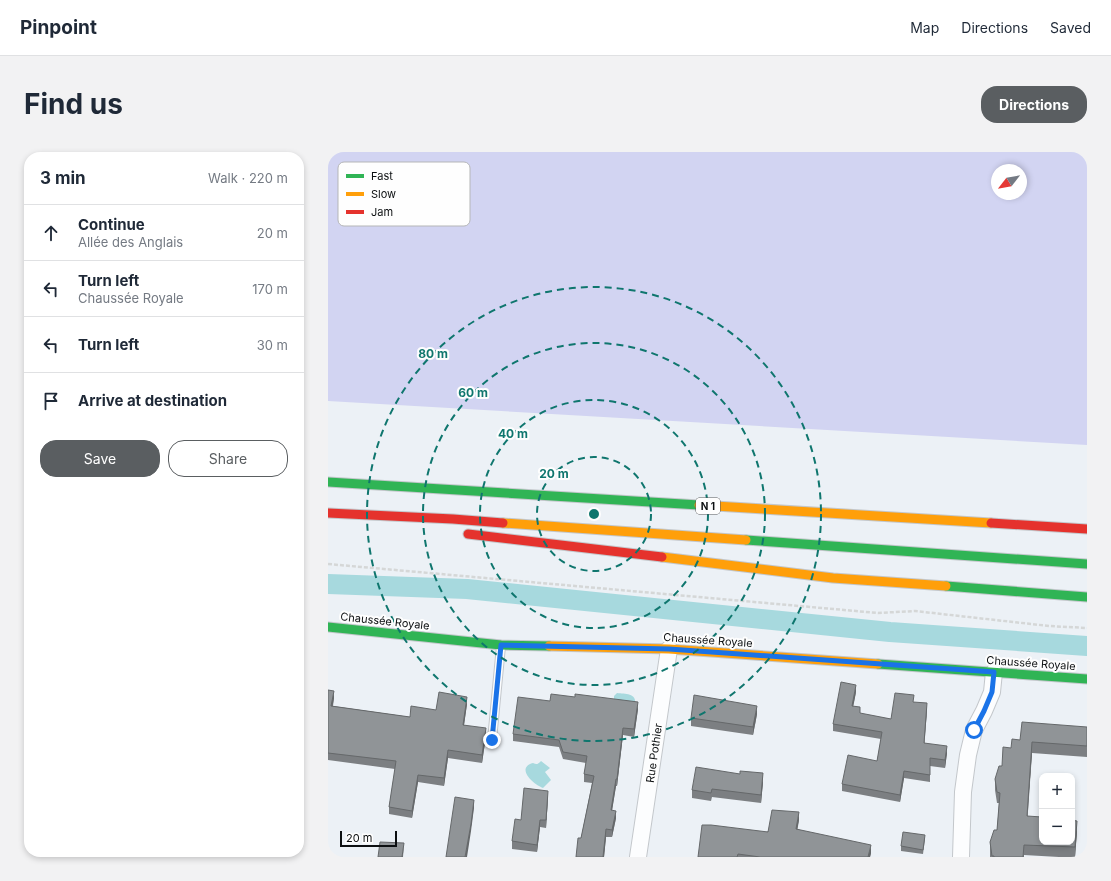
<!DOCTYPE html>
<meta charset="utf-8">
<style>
:root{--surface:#fff;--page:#f2f2f3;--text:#1f2937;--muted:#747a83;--line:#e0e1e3;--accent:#5a5e61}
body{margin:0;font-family:Inter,sans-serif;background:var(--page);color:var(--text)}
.controls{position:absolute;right:12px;bottom:12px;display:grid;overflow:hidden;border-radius:8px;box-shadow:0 2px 6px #0003}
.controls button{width:36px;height:36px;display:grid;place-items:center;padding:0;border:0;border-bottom:1px solid var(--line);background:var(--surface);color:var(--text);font:20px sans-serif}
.compass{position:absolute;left:663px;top:12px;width:36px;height:36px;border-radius:50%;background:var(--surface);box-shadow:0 2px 6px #0003;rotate:239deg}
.scale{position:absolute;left:12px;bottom:10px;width:57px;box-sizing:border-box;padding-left:4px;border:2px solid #0c0f11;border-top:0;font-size:11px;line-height:14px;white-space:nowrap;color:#0c0f11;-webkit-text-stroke:3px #fefefe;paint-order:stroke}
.stop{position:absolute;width:12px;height:12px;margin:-9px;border:3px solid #1a73e8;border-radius:50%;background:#fff}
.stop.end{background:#1a73e8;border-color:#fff;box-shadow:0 1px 4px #0008}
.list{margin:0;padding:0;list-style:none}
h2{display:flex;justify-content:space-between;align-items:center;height:52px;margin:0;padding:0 16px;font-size:17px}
h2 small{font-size:13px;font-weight:400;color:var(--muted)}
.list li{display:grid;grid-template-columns:26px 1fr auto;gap:12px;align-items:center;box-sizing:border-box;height:56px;padding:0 16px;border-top:1px solid var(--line)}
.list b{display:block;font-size:15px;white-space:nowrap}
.list p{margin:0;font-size:13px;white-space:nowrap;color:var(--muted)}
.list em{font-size:13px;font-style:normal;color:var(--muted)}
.actions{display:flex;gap:8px;padding:12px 16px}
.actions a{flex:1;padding:9px 0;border:1px solid var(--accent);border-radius:16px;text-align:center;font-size:14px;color:var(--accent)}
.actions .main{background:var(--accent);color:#fff}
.icon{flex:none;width:22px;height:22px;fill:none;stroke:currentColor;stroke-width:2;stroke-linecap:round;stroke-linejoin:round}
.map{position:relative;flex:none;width:759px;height:705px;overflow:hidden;border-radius:16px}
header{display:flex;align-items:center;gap:24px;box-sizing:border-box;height:56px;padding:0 20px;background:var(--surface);border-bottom:1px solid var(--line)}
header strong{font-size:19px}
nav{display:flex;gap:22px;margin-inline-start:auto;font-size:14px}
.intro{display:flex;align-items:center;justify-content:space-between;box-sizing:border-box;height:96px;padding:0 24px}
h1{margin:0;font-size:28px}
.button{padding:10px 18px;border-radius:16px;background:var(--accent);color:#fff;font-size:14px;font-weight:700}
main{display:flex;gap:24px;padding:0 24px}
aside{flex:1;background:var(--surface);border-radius:16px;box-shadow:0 2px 6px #0003}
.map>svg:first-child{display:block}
.forest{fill:#d2d4f2;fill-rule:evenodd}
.water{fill:#a7d9de}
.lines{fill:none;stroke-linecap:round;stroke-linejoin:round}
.canal{stroke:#a7d9de;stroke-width:20}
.lane-casing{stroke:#c3c7cb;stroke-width:10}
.street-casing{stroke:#c3c7cb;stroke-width:18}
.fast-casing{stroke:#c3c7cb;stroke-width:11}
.slow-casing{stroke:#c3c7cb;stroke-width:11}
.jam-casing{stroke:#c3c7cb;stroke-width:11}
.path{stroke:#d5d7d7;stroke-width:2.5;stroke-dasharray:4 2;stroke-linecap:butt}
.lane{stroke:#fcfdfe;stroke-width:8}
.street{stroke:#fcfdfe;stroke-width:16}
.fast{stroke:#30b455;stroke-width:9}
.slow{stroke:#ff9f0a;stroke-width:9}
.jam{stroke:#e5322d;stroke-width:9}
.wall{fill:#7c7f82}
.shaded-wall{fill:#65686a}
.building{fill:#909497;stroke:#65686a}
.route{stroke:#1a73e8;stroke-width:5}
.ring{fill:none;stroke:#0f766e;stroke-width:2;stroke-dasharray:7 5}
.labels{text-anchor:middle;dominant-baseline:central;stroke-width:4;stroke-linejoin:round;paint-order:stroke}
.shield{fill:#fefefe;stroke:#555758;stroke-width:1}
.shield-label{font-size:10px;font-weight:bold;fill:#0c0f11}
.street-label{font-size:11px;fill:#0c0f11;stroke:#fefefe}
.key{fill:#fefefe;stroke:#b5b6b7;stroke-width:1}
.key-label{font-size:11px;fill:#0c0f11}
.centre{fill:#0f766e;stroke:#fefefe;stroke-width:2}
.ring-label{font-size:12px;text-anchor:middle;font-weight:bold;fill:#0f766e;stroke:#fefefe;stroke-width:4;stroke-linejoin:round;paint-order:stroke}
</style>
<header>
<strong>Pinpoint</strong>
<nav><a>Map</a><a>Directions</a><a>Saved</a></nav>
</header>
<div class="intro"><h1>Find us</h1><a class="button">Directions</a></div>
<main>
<aside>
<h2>3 min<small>Walk · 220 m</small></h2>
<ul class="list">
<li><svg class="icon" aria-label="ahead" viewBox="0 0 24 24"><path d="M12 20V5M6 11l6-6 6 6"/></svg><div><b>Continue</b><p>Allée des Anglais</p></div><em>20 m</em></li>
<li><svg class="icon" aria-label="left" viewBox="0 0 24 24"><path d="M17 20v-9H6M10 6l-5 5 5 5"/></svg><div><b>Turn left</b><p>Chaussée Royale</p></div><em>170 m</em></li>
<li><svg class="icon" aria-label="left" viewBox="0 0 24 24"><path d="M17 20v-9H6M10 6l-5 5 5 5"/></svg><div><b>Turn left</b></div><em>30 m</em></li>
<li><svg class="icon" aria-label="arrive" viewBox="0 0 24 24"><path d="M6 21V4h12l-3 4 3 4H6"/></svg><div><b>Arrive at destination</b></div></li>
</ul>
<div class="actions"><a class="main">Save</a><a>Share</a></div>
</aside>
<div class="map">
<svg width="759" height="705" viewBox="0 0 759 705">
<rect width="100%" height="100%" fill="#ecf1f6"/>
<path class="forest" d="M 0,0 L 759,0 L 759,293 L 0,249 ZM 669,18 L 693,18 L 693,42 L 669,42 Z"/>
<g class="water">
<path d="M 289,541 C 297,542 309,541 307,552 L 286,549 L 286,544 Z"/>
<path d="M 213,609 L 222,616 L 217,620 L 223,628 L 215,636 C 206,633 187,616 205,611 C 209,613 210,612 213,609 Z"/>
</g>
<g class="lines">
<path class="canal" d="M 0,432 L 139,437 L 562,480 L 759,494"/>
<g class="lane-casing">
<path id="lane" d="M 164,588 L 173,494"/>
</g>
<g class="street-casing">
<g id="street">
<path d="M 310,705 L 341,497"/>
<path d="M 633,705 L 635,640 L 640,603 L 646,578 L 656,559 L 664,540 L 666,520"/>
</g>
</g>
<g class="fast-casing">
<g id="fast">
<path d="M 0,330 L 371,353"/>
<path d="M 418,388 L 759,412"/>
<path d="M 618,434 L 759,445"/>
<path d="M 0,475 L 173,493 L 221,494"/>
<path d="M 550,512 L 759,527"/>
</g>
</g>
<g class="slow-casing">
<g id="slow">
<path d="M 371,353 L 663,371"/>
<path d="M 175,371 L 418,388"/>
<path d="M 334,405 L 505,426 L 618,434"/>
<path d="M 221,494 L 341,497 L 550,512"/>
</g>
</g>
<g class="jam-casing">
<g id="jam">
<path d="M 0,361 L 125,367 L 175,371"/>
<path d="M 663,371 L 759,377"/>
<path d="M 140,382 L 334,405"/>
</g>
</g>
<path class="path" d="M 0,412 L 550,461 L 587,459 L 721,474 L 759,476"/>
<use href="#lane" class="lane"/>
<use href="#street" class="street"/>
<use href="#fast" class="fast"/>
<use href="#slow" class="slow"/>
<use href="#jam" class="jam"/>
</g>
<g class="wall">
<path d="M 0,538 L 6,546 L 5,554 L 82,565 L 108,558 L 139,552 L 136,573 L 158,584 L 154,611 L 120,606 L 116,634 L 90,630 L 84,666 L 61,662 L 61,655 L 67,617 L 0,608 Z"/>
<path d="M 528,540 L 525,554 L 532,562 L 563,567 L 586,550 L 599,558 L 596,591 L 619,601 L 617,616 L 602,614 L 602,630 L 576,626 L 572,650 L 514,639 L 514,632 L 549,609 L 553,587 L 505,579 L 505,572 Z"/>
<path d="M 247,545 L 310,557 L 306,585 L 295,583 L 289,634 L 288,634 L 284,658 L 288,666 L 284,685 L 278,685 L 276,705 L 248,705 L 253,686 L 264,631 L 256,630 L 256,622 L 258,611 L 235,607 L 231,595 L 185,589 L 185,582 L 222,549 Z"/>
<path d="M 429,562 L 425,583 L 363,574 L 363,566 Z"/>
<path d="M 759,575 L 759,605 L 704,601 L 699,664 L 749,679 L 747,705 L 731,705 L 696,703 L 696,705 L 662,705 L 662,690 L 669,678 L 671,651 L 669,651 L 667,638 L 667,627 L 683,596 L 692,588 Z"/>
<path d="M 435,630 L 433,651 L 384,645 L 383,649 L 364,646 L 364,638 Z"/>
<path d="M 220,646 L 218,676 L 212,675 L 209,700 L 184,697 L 184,689 L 193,668 Z"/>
<path d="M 471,668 L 469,677 L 543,701 L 542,705 L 370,705 Z"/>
<path d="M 597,687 L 595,702 L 573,699 L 573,694 Z"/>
</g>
<g class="shaded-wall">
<path d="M 528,533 L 528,540 L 524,561 L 524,554 Z"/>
<path d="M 6,539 L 6,546 L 3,562 L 3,554 Z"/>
<path d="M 139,545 L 139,552 L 135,580 L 135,573 Z"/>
<path d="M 310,550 L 310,557 L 306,585 L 306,577 Z"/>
<path d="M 599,551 L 599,558 L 596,598 L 596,591 Z"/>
<path d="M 429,554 L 429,562 L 425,583 L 425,575 Z"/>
<path d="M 158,576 L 158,584 L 154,611 L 154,603 Z"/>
<path d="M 295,576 L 295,583 L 289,634 L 289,627 Z"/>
<path d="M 704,590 L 704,601 L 699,674 L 699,664 Z"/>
<path d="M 619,594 L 619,601 L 617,616 L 617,608 Z"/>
<path d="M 120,598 L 120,606 L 116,634 L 116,626 Z"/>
<path d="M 576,619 L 576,626 L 572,650 L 572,643 Z"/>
<path d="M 435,621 L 435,630 L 433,651 L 433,643 Z"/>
<path d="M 90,623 L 90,630 L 84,666 L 84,659 Z"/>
<path d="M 288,627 L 288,634 L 283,665 L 283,658 Z"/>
<path d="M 220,639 L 220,646 L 218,676 L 218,668 Z"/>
<path d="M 146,648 L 146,656 L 143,679 L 139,705 L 137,705 Z"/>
<path d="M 288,659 L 288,666 L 284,685 L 284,678 Z"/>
<path d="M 471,660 L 471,668 L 468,686 L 468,677 Z"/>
<path d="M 212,668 L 212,675 L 209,700 L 209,693 Z"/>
<path d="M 749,669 L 749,679 L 747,705 L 747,695 Z"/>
<path d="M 278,677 L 278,685 L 276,705 L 275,705 Z"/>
<path d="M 76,691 L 75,705 L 74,705 Z"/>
<path d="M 543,693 L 543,701 L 542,705 L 540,705 Z"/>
</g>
<g class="building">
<path d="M 513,530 L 528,533 L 524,554 L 532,555 L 532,561 L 563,567 L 567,541 L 586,543 L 585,550 L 599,551 L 596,591 L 619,594 L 617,608 L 602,606 L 602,623 L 576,619 L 572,643 L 514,632 L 520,603 L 549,609 L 554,580 L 505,572 Z"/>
<path d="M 0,538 L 6,539 L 3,554 L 82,565 L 83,554 L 108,558 L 111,540 L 139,545 L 135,573 L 158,576 L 154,603 L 120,598 L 116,626 L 90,623 L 84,659 L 61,655 L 68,609 L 0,601 Z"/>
<path d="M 223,542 L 247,545 L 247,542 L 310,550 L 306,577 L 295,576 L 289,627 L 288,627 L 283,658 L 288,659 L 284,678 L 278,677 L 275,705 L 248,705 L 250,686 L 253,686 L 266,624 L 256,622 L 259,604 L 235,600 L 231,588 L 185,582 L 190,545 L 222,549 Z"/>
<path d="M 366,543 L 429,554 L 425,575 L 363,566 Z"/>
<path d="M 694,570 L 759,575 L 759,594 L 704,590 L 699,664 L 714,665 L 714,690 L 744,690 L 744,668 L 749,669 L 747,695 L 696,693 L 695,705 L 666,705 L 666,704 L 664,704 L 662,690 L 666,678 L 669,678 L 672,641 L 669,640 L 667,627 L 671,614 L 674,614 L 675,595 L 683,596 L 684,587 L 692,588 Z"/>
<path d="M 368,615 L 412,622 L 412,619 L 435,621 L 433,643 L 384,637 L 383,641 L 364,638 Z"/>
<path d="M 196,636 L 220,639 L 218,668 L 212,668 L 209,693 L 184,689 L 187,667 L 193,668 Z"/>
<path d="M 127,645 L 146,648 L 143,672 L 137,705 L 118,705 Z"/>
<path d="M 444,658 L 471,660 L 468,677 L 543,693 L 540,705 L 432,705 L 410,702 L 409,705 L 370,705 L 374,673 L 383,673 L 440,680 Z"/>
<path d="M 575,680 L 597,683 L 595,698 L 573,694 Z"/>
<path d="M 52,690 L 76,691 L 74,705 L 50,705 Z"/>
</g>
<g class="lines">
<path class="route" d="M 164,588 L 173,493 L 341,497 L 666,520 L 664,540 L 656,559 L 646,578"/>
</g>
<g class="ring">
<circle cx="266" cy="362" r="57"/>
<circle cx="266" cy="362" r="114"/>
<circle cx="266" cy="362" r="171"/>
<circle cx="266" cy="362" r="227"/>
</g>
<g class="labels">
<rect class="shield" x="368" y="346" width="24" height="16" rx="3"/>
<g class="shield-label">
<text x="380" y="354">N 1</text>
</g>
<g class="street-label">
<text transform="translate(57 469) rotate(6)">Chaussée Royale</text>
<text transform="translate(380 488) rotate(4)">Chaussée Royale</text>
<text transform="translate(703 511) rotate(4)">Chaussée Royale</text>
<text transform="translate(326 601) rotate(-82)">Rue Pothier</text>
</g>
</g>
<rect x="10" y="10" width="132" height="64" rx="6" class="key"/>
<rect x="18" y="22" width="18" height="4" fill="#30b455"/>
<rect x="18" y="40" width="18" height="4" fill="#ff9f0a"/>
<rect x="18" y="58" width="18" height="4" fill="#e5322d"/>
<g class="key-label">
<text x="43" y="28">Fast</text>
<text x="43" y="46">Slow</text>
<text x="43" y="64">Jam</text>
</g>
<circle cx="266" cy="362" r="6" class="centre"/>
<g class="ring-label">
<text x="105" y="206">80 m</text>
<text x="145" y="245">60 m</text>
<text x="185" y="286">40 m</text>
<text x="226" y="326">20 m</text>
</g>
</svg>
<div class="controls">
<button>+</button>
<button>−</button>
</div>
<svg class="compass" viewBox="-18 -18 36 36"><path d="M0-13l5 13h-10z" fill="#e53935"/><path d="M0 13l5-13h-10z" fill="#747a83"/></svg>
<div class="scale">20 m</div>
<div class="stop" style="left:646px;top:578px"></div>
<div class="stop end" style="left:164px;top:588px"></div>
</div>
</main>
